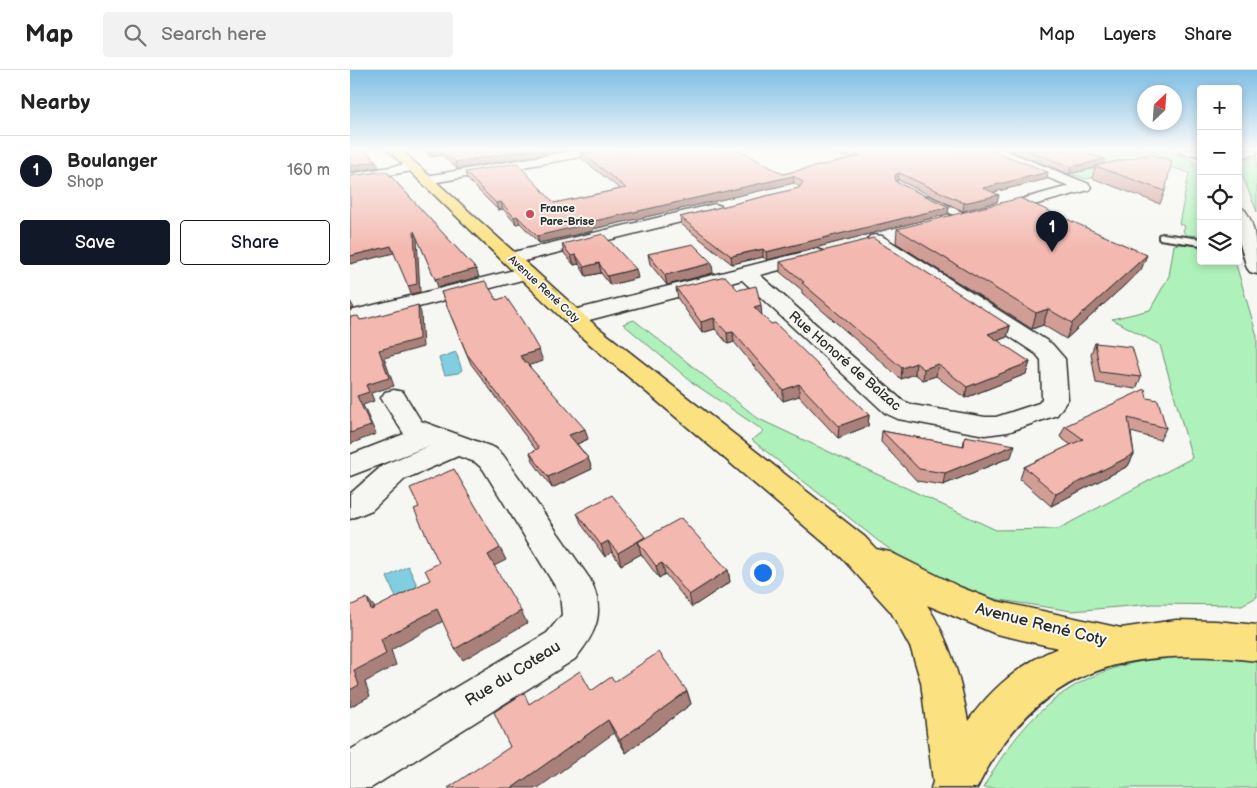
<!DOCTYPE html>
<meta charset="utf-8">
<style>
:root{--surface:#fff;--page:#f2f2f2;--text:#222;--muted:#767676;--line:#e0e0e0;--accent:#111827}
body{margin:0;font-family:"Balsamiq Sans",sans-serif;background:var(--page);color:var(--text)}
.controls{position:absolute;right:15px;top:15px;display:grid;overflow:hidden;border-radius:5px;box-shadow:0 2px 8px #0003}
.controls button{width:45px;height:45px;display:grid;place-items:center;padding:0;border:0;border-bottom:1px solid var(--line);background:var(--surface);color:var(--text);font:25px sans-serif}
.compass{position:absolute;left:787px;top:15px;width:45px;height:45px;border-radius:50%;background:var(--surface);box-shadow:0 2px 8px #0003;rotate:25deg}
.you{position:absolute;left:412px;top:502px;width:18px;height:18px;margin:-12px;border:4px solid #fff;border-radius:50%;background:#1a73e8;box-shadow:0 0 0 8px #1a73e833}
.badge{display:grid;place-items:center;width:32px;height:32px;border-radius:50%;background:var(--accent);color:#fff;font-size:16px;font-weight:700}
.pin{position:absolute;translate:-50% -41px;filter:drop-shadow(0 1px 2px #0008)}
.pin::after{content:'';position:absolute;top:26px;width:18px;height:15px;background:inherit;clip-path:polygon(0 0,100% 0,50% 100%)}
.list{margin:0;padding:0;list-style:none}
h2{display:flex;justify-content:space-between;align-items:center;height:65px;margin:0;padding:0 20px;font-size:21px}
h2 small{font-size:16px;font-weight:400;color:var(--muted)}
.list li{display:grid;grid-template-columns:32px 1fr auto;gap:15px;align-items:center;box-sizing:border-box;height:70px;padding:0 20px;border-top:1px solid var(--line)}
.list b{display:block;font-size:19px;white-space:nowrap}
.list p{margin:0;font-size:16px;white-space:nowrap;color:var(--muted)}
.list em{font-size:16px;font-style:normal;color:var(--muted)}
.actions{display:flex;gap:10px;padding:15px 20px}
.actions a{flex:1;padding:11px 0;border:1px solid var(--accent);border-radius:5px;text-align:center;font-size:18px;color:var(--accent)}
.actions .main{background:var(--accent);color:#fff}
.icon{flex:none;width:28px;height:28px;fill:none;stroke:currentColor;stroke-width:2;stroke-linecap:round;stroke-linejoin:round}
.map{position:relative;flex:none;width:907px;height:718px;overflow:hidden}
header{display:flex;align-items:center;gap:30px;box-sizing:border-box;height:70px;padding:0 25px;background:var(--surface);border-bottom:1px solid var(--line)}
header strong{font-size:24px}
nav{display:flex;gap:28px;margin-inline-start:auto;font-size:18px}
.search{width:350px;height:45px;background:var(--page);display:flex;align-items:center;gap:12px;box-sizing:border-box;padding:0 18px;border-radius:5px;color:var(--muted);font-size:19px}
main{display:flex}
aside{flex:1;background:var(--surface)}
.map>svg:first-child{display:block}
.green{fill:#aff1ba;stroke:#6d8e72}
.water{fill:#80cedf;stroke:#5e8d97}
.lines{fill:none;stroke-linecap:round;stroke-linejoin:round}
.lane-casing{stroke:#2b2b2b;stroke-width:4}
.street-casing{stroke:#2b2b2b;stroke-width:3}
.secondary-casing{stroke:#2b2b2b;stroke-width:3}
.primary-casing{stroke:#2b2b2b;stroke-width:3}
.lane{fill:#f6f6f2;fill-rule:evenodd}
.street{fill:#f6f6f2;fill-rule:evenodd}
.secondary{fill:#f6f6f2;fill-rule:evenodd}
.primary{fill:#fbe180;fill-rule:evenodd}
.wall{fill:#d19e96;stroke:#2b2b2b}
.shaded-wall{fill:#aa817a;stroke:#2b2b2b}
.building{fill:#f3b8af;stroke:#2b2b2b}
.poi-dot{fill:#d1495b;stroke:#f6f6f2;stroke-width:2}
.labels{text-anchor:middle;dominant-baseline:central;stroke-width:4;stroke-linejoin:round;paint-order:stroke}
.far-poi-label{font-size:11px;font-weight:bold;fill:#2b2b2b;stroke:#f6f6f2;text-anchor:start}
.far-street-label{font-size:11px;fill:#2b2b2b;stroke:#f6f6f2}
.street-label{font-size:14px;fill:#2b2b2b;stroke:#f6f6f2}
.near-street-label{font-size:16px;fill:#2b2b2b;stroke:#f6f6f2}
</style>
<header>
<strong>Map</strong>
<div class="search"><svg class="icon" aria-label="search" viewBox="0 0 24 24"><circle cx="10" cy="10" r="6"/><path d="M15 15l6 6"/></svg>Search here</div>
<nav><a>Map</a><a>Layers</a><a>Share</a></nav>
</header>
<main>
<aside>
<h2>Nearby<small></small></h2>
<ul class="list">
<li><span class="badge">1</span><div><b>Boulanger</b><p>Shop</p></div><em>160 m</em></li>
</ul>
<div class="actions"><a class="main">Save</a><a>Share</a></div>
</aside>
<div class="map">
<svg width="907" height="718" viewBox="0 0 907 718">
<rect width="100%" height="100%" fill="#f6f6f2"/>
<filter id="ink" filterUnits="userSpaceOnUse"><feTurbulence type="fractalNoise" baseFrequency=".02" numOctaves="2"/><feDisplacementMap in="SourceGraphic" scale="10" xChannelSelector="R" yChannelSelector="G"/><feConvolveMatrix kernelMatrix="1 2 1 2 8 2 1 2 1" color-interpolation-filters="sRGB"/></filter>
<g filter="url(#ink)">
<g class="green">
<path d="M 814,80 L 837,87 L 851,98 L 851,166 L 836,165 L 833,161 L 835,156 L 829,154 L 839,103 L 806,92 L 737,109 L 724,105 L 717,106 L 656,81 Z"/>
<path d="M 907,87 L 907,142 L 891,102 L 891,91 Z"/>
<path d="M 829,174 L 851,176 L 851,191 L 885,191 L 907,266 L 907,527 L 892,535 L 803,534 L 722,541 L 650,530 L 620,523 L 576,505 L 527,470 L 402,370 L 414,361 L 343,313 L 273,254 L 284,250 L 409,349 L 646,460 L 708,459 L 842,388 L 810,275 L 762,249 L 800,240 L 819,206 L 824,175 Z"/>
<path d="M 851,584 L 907,589 L 907,718 L 633,718 C 685,625 743,589 851,584 Z"/>
</g>
<g class="water">
<path d="M 106,282 L 112,300 L 108,303 L 95,305 L 89,288 Z"/>
<path d="M 58,496 L 71,524 L 50,536 L 37,507 Z"/>
</g>
<g class="lines">
<g class="lane-casing">
<g id="lane">
<path d="M 579,126 L 620,146 L 622,148 L 614,150 L 576,131 L 576,127 Z"/>
<path d="M 813,164 L 851,169 L 851,175 L 809,169 L 809,165 Z"/>
</g>
</g>
<g class="street-casing">
<g id="street">
<path d="M 227,80 L 255,80 L 248,84 L 76,114 L 69,110 L 76,106 Z"/>
<path d="M 639,80 L 654,80 L 739,114 L 741,117 L 739,120 L 647,145 L 635,145 L 633,142 L 635,139 L 719,116 L 651,89 Z"/>
<path d="M 62,93 L 67,94 L 69,97 L 67,100 L 0,112 L 0,104 Z"/>
<path d="M 365,134 L 371,136 L 373,139 L 371,142 L 162,194 L 155,192 L 153,188 L 155,184 Z"/>
<path d="M 526,165 L 532,166 L 702,274 L 715,289 L 718,329 L 707,345 L 658,362 L 635,365 L 548,349 L 535,343 L 392,210 L 224,254 L 216,252 L 213,247 L 216,242 L 466,179 L 473,181 L 475,185 L 473,189 L 410,205 L 553,331 L 563,335 L 635,347 L 646,347 L 689,333 L 692,329 L 691,290 L 686,284 L 520,174 L 517,170 L 520,166 Z"/>
<path d="M 176,197 L 183,199 L 186,203 L 183,207 L 0,255 L 0,241 Z"/>
<path d="M 44,320 L 53,322 L 71,351 L 145,378 L 153,385 L 240,509 C 256,542 247,562 225,589 L 21,718 L 0,718 L 0,680 L 197,563 L 212,545 L 210,524 L 133,399 L 125,392 L 108,386 L 55,409 L 22,440 L 0,449 L 0,424 L 33,395 L 81,375 L 0,406 L 0,385 L 54,364 L 31,328 L 35,322 Z"/>
</g>
</g>
<g class="secondary-casing">
<g id="secondary">
<path d="M 828,80 L 851,80 L 851,86 L 830,83 Z"/>
<path d="M 888,80 L 907,80 L 907,84 L 888,88 Z"/>
<path d="M 888,136 C 907,141 907,188 907,204 L 900,202 L 897,198 L 888,168 Z"/>
</g>
</g>
<g class="primary-casing">
<path id="primary" d="M 38,80 L 51,80 L 245,255 L 515,467 L 526,479 L 540,482 L 610,517 L 646,531 L 771,558 L 826,550 L 866,551 L 907,555 L 907,591 C 780,576 688,595 627,718 L 581,718 L 583,712 L 571,612 L 561,579 L 541,542 L 491,487 L 229,265 ZM 577,535 L 646,564 L 708,578 C 671,593 641,619 618,651 C 611,609 600,571 577,535 Z"/>
</g>
<use href="#lane" class="lane"/>
<use href="#street" class="street"/>
<use href="#secondary" class="secondary"/>
<use href="#primary" class="primary"/>
</g>
<g class="wall">
<path d="M 75,80 L 218,80 L 107,99 L 92,85 L 80,87 Z"/>
<path d="M 477,80 L 645,80 L 652,84 L 697,109 L 643,122 L 649,125 L 647,132 L 613,141 L 548,110 L 546,112 L 599,137 L 598,144 L 417,190 L 413,187 L 382,194 L 331,154 L 330,147 L 449,118 L 450,117 L 444,113 L 243,159 L 243,161 L 189,173 L 170,153 L 166,154 L 153,139 L 148,140 L 117,109 L 115,102 L 204,133 L 270,119 L 232,89 L 231,82 L 433,104 L 500,89 Z"/>
<path d="M 658,80 L 724,80 L 753,95 L 815,121 L 810,134 L 742,108 L 745,98 L 719,104 Z"/>
<path d="M 547,159 L 791,200 L 716,269 L 693,255 L 682,259 L 546,173 Z"/>
<path d="M 212,174 L 288,208 L 260,215 L 251,203 L 236,206 L 229,194 L 224,195 L 214,183 Z"/>
<path d="M 298,184 L 363,203 L 317,215 L 300,194 Z"/>
<path d="M 430,192 L 660,256 L 657,267 L 647,271 L 680,292 L 676,304 L 615,328 L 586,306 L 573,310 L 565,304 L 551,309 L 452,223 L 452,220 L 430,202 Z"/>
<path d="M 326,218 L 412,245 L 421,254 L 519,345 L 518,356 L 488,368 L 449,326 L 433,331 L 384,272 L 378,274 L 365,259 L 352,263 L 328,229 Z"/>
<path d="M 91,222 L 147,230 L 193,291 L 178,295 L 238,369 L 227,374 L 238,388 L 242,399 L 202,418 L 184,393 L 180,383 L 186,380 L 121,294 Z"/>
<path d="M 745,273 L 791,307 L 786,319 L 746,313 L 741,284 Z"/>
<path d="M 797,328 L 816,358 L 810,370 L 781,362 L 784,384 L 778,396 L 701,436 L 670,409 L 674,397 L 721,375 L 710,367 L 715,356 Z"/>
<path d="M 532,361 L 613,376 L 615,366 L 661,387 L 593,415 L 567,411 L 531,372 Z"/>
<path d="M 227,443 L 295,468 L 378,500 L 380,512 L 342,537 L 315,504 L 309,508 L 291,484 L 271,495 L 262,482 L 255,487 L 232,455 Z"/>
<path d="M 264,612 L 337,621 L 341,634 L 276,683 L 264,663 L 160,677 L 181,633 L 241,621 Z"/>
</g>
<g class="shaded-wall">
<path d="M 86,80 L 90,80 L 92,85 L 80,87 L 78,81 Z"/>
<path d="M 179,80 L 218,80 L 107,99 L 105,92 Z"/>
<path d="M 755,89 L 753,96 L 745,96 L 745,98 L 719,104 L 721,97 Z"/>
<path d="M 26,91 L 29,97 L 0,102 L 0,96 Z"/>
<path d="M 698,102 L 697,109 L 632,125 L 633,118 Z"/>
<path d="M 549,103 L 548,110 L 544,112 L 545,105 Z"/>
<path d="M 443,106 L 444,113 L 243,159 L 243,161 L 189,173 L 187,166 L 240,152 Z"/>
<path d="M 649,125 L 647,132 L 613,141 L 614,133 Z"/>
<path d="M 151,132 L 153,139 L 148,140 L 146,133 Z"/>
<path d="M 599,137 L 598,144 L 417,190 L 416,182 Z"/>
<path d="M 167,146 L 170,153 L 166,154 L 164,147 Z"/>
<path d="M 64,161 L 67,168 L 70,222 L 61,224 L 58,216 Z"/>
<path d="M 41,176 L 44,183 L 0,194 L 0,186 Z"/>
<path d="M 413,179 L 413,187 L 382,194 L 381,186 Z"/>
<path d="M 226,185 L 229,194 L 224,195 L 221,186 Z"/>
<path d="M 797,185 L 791,200 L 716,269 L 722,253 Z"/>
<path d="M 249,193 L 251,203 L 236,206 L 234,197 Z"/>
<path d="M 362,193 L 363,203 L 317,215 L 315,205 Z"/>
<path d="M 126,199 L 129,207 L 88,217 L 85,209 Z"/>
<path d="M 286,199 L 288,208 L 260,215 L 257,206 Z"/>
<path d="M 0,231 L 4,238 L 0,240 Z"/>
<path d="M 68,235 L 71,243 L 73,277 L 34,288 L 44,316 L 21,323 L 24,331 L 13,335 L 26,364 L 0,374 L 0,363 L 7,326 L 29,280 Z"/>
<path d="M 411,235 L 412,246 L 404,237 Z"/>
<path d="M 698,239 L 693,255 L 682,259 L 686,243 Z"/>
<path d="M 364,248 L 365,259 L 352,263 L 351,252 Z"/>
<path d="M 660,256 L 657,267 L 635,275 L 638,264 Z"/>
<path d="M 383,262 L 384,272 L 378,274 L 377,263 Z"/>
<path d="M 189,280 L 193,291 L 174,297 L 170,286 Z"/>
<path d="M 680,292 L 676,304 L 615,328 L 617,317 Z"/>
<path d="M 566,293 L 565,304 L 551,309 L 552,298 Z"/>
<path d="M 588,294 L 586,306 L 573,310 L 574,299 Z"/>
<path d="M 449,314 L 449,326 L 433,331 L 433,320 Z"/>
<path d="M 519,345 L 518,356 L 488,368 L 489,356 Z"/>
<path d="M 235,359 L 238,369 L 223,376 L 219,365 Z"/>
<path d="M 665,375 L 661,387 L 593,415 L 595,403 Z"/>
<path d="M 784,384 L 778,396 L 701,436 L 706,424 Z"/>
<path d="M 238,388 L 242,399 L 202,418 L 198,407 Z"/>
<path d="M 295,467 L 288,472 L 291,484 L 271,495 L 268,483 Z"/>
<path d="M 258,471 L 262,482 L 255,487 L 251,475 Z"/>
<path d="M 150,478 L 156,490 L 144,496 L 138,485 Z"/>
<path d="M 312,493 L 315,504 L 309,508 L 306,496 Z"/>
<path d="M 378,500 L 380,512 L 342,537 L 339,525 Z"/>
<path d="M 17,528 L 26,539 L 21,540 Z"/>
<path d="M 87,539 L 95,550 L 41,580 L 46,595 L 15,612 L 20,626 L 0,637 L 0,620 L 4,601 L 31,569 Z"/>
<path d="M 171,541 L 177,553 L 113,590 L 105,579 Z"/>
<path d="M 337,621 L 341,634 L 276,683 L 270,670 Z"/>
<path d="M 258,650 L 264,663 L 188,718 L 162,718 Z"/>
</g>
<g class="building">
<path d="M 0,80 L 15,80 L 26,91 L 0,96 Z"/>
<path d="M 90,80 L 179,80 L 105,92 Z"/>
<path d="M 245,80 L 389,80 L 433,104 L 511,86 L 494,80 L 645,80 L 652,84 L 698,102 L 633,118 L 649,125 L 614,133 L 549,103 L 545,105 L 546,112 L 599,137 L 416,182 L 413,179 L 381,186 L 330,147 L 449,118 L 453,112 L 443,106 L 240,152 L 241,153 L 187,166 L 167,146 L 164,147 L 151,132 L 146,133 L 115,102 L 167,93 L 204,133 L 276,118 L 231,82 Z"/>
<path d="M 676,80 L 724,80 L 755,89 L 721,97 Z"/>
<path d="M 800,84 L 822,91 L 815,121 L 745,96 Z"/>
<path d="M 36,101 L 126,199 L 85,209 L 64,161 L 67,214 L 58,216 L 41,176 L 0,186 L 0,106 Z"/>
<path d="M 670,128 L 797,185 L 722,253 L 698,239 L 686,243 L 547,159 Z"/>
<path d="M 253,164 L 286,199 L 257,206 L 249,193 L 234,197 L 226,185 L 221,186 L 212,174 Z"/>
<path d="M 523,168 L 660,256 L 638,264 L 680,292 L 617,317 L 588,294 L 574,299 L 566,293 L 552,298 L 452,213 L 454,212 L 430,192 Z"/>
<path d="M 343,174 L 362,193 L 315,205 L 298,184 Z"/>
<path d="M 375,206 L 388,220 L 406,216 L 411,235 L 404,237 L 421,254 L 425,253 L 519,345 L 489,356 L 449,314 L 433,320 L 383,262 L 377,263 L 364,248 L 351,252 L 326,218 Z"/>
<path d="M 135,211 L 147,230 L 156,227 L 173,252 L 189,280 L 170,286 L 235,359 L 219,365 L 238,388 L 198,407 L 180,383 L 189,378 L 117,284 L 91,222 Z"/>
<path d="M 68,235 L 69,269 L 29,280 L 39,308 L 16,315 L 19,322 L 7,326 L 21,356 L 0,363 L 0,247 L 8,246 L 10,250 L 16,249 Z"/>
<path d="M 745,273 L 782,277 L 791,307 L 750,302 Z"/>
<path d="M 795,319 L 797,328 L 808,330 L 816,358 L 778,348 L 784,384 L 706,424 L 674,397 L 733,369 L 715,356 Z"/>
<path d="M 532,361 L 614,376 L 615,366 L 665,375 L 595,403 L 569,399 Z"/>
<path d="M 104,399 L 150,478 L 138,485 L 171,541 L 105,579 L 87,539 L 31,569 L 36,584 L 4,601 L 9,615 L 0,620 L 0,536 L 17,528 L 21,540 L 80,510 L 75,500 L 89,493 L 64,439 L 69,437 L 60,418 Z"/>
<path d="M 262,425 L 295,467 L 268,483 L 258,471 L 251,475 L 227,443 Z"/>
<path d="M 331,448 L 378,500 L 339,525 L 312,493 L 306,496 L 288,472 Z"/>
<path d="M 309,582 L 337,621 L 270,670 L 258,650 L 162,718 L 98,718 L 160,677 L 144,642 L 174,623 L 179,634 L 230,601 L 241,621 L 261,607 L 264,612 Z"/>
</g>
</g>
<linearGradient id="sky" x2="0" y2="1"><stop stop-color="#7ebee4"/><stop offset="0.44" stop-color="#fbfbf9"/><stop offset="1" stop-color="#fbfbf9" stop-opacity="0"/></linearGradient>
<rect width="907" height="180" fill="url(#sky)"/>
<circle class="poi-dot" cx="180" cy="144" r="5"/>
<g class="labels">
<g class="far-poi-label">
<text x="190" y="138">France<tspan x="190" dy="13">Pare-Brise</tspan></text>
</g>
<g class="far-street-label">
<text transform="translate(194 219) rotate(43)">Avenue René Coty</text>
</g>
<g class="street-label">
<text transform="translate(495 291) rotate(41)">Rue Honoré de Balzac</text>
</g>
<g class="near-street-label">
<text transform="translate(691 555) rotate(14)">Avenue René Coty</text>
<text transform="translate(163 604) rotate(-32)">Rue du Coteau</text>
</g>
</g>
</svg>
<div class="controls">
<button>+</button>
<button>−</button>
<button><svg class="icon" aria-label="locate" viewBox="0 0 24 24"><circle cx="12" cy="12" r="6"/><path d="M12 2v4M12 18v4M2 12h4M18 12h4"/></svg></button>
<button><svg class="icon" aria-label="layers" viewBox="0 0 24 24"><path d="M12 4l9 5-9 5-9-5zM3 14l9 5 9-5"/></svg></button>
</div>
<svg class="compass" viewBox="-18 -18 36 36"><path d="M0-13l5 13h-10z" fill="#e53935"/><path d="M0 13l5-13h-10z" fill="#767676"/></svg>
<div class="you"></div>
<div class="pin badge" style="left:702px;top:182px">1</div>
</div>
</main>
